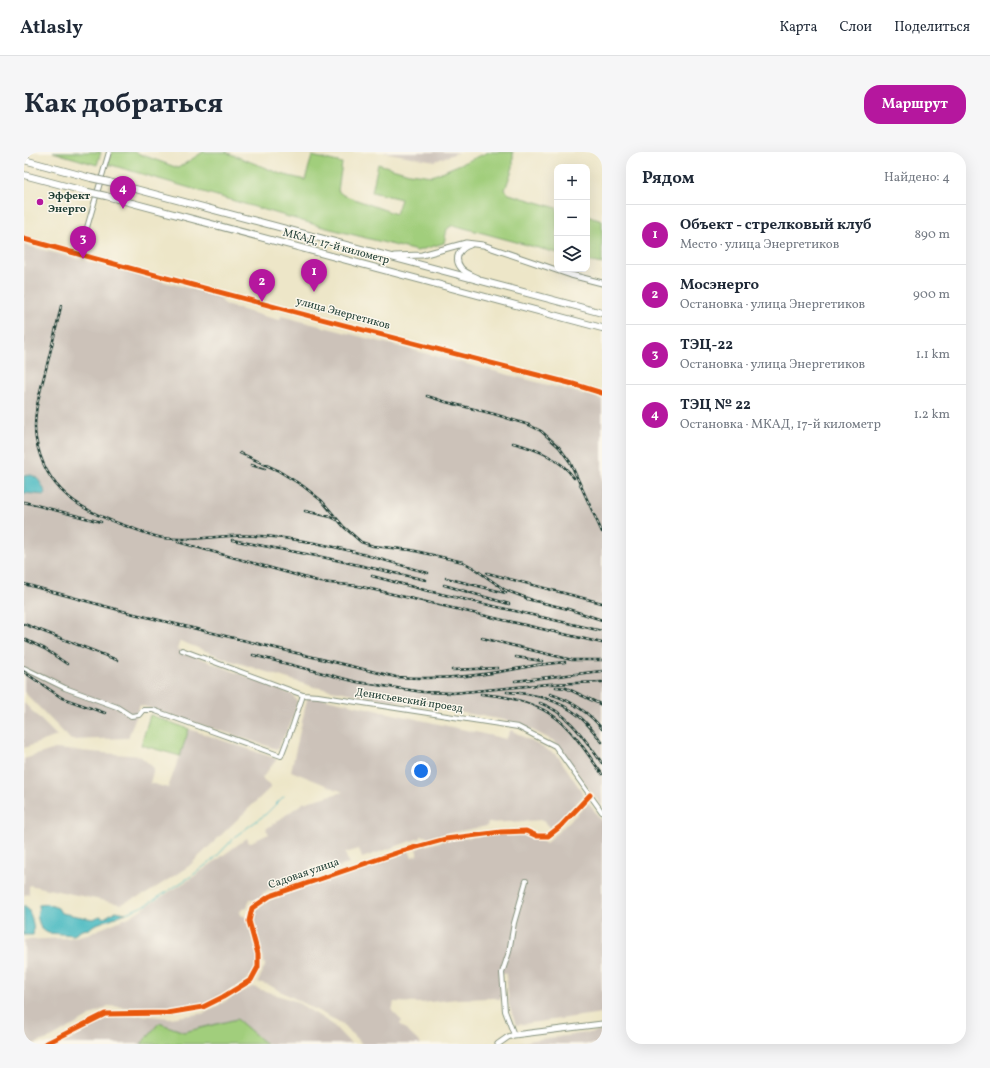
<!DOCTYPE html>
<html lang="ru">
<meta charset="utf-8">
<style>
:root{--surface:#fff;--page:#f6f6f7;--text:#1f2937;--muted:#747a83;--line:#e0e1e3;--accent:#b5179e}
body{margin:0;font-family:Vollkorn,serif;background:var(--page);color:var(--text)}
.controls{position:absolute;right:12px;top:12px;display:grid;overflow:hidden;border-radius:8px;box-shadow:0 4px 16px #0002}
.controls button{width:36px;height:36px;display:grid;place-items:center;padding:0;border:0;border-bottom:1px solid var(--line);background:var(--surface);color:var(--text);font:20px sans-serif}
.you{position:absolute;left:397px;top:619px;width:14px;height:14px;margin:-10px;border:3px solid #fff;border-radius:50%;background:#1a73e8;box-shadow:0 0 0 6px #1a73e833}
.badge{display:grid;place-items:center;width:26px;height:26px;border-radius:50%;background:var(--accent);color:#fff;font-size:13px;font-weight:700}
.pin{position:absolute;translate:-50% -33px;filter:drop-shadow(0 1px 2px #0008)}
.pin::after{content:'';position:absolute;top:21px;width:14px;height:12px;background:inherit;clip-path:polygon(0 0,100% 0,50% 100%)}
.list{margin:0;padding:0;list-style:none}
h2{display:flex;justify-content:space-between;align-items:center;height:52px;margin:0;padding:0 16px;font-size:17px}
h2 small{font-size:13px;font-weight:400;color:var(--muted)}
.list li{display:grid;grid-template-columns:26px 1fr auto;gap:12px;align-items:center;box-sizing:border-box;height:60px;padding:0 16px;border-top:1px solid var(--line)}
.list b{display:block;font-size:15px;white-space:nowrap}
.list p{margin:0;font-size:13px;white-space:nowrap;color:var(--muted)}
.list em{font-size:13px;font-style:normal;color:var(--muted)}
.icon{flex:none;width:22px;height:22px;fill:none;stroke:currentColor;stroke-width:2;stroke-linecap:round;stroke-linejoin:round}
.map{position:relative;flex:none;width:578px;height:892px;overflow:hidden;border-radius:16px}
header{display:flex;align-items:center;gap:24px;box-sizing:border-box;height:56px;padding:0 20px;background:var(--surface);border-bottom:1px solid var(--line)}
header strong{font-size:19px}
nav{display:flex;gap:22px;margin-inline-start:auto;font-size:14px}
.intro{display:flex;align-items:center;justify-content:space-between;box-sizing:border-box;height:96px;padding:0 24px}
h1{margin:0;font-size:28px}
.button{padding:10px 18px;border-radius:16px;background:var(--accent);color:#fff;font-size:14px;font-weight:700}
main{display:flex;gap:24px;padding:0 24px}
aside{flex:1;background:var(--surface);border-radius:16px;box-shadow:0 4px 16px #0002}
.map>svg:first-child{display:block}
.industrial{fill:#ccc2b9}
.green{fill:#a1ce7b;stroke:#608658}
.water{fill:#4dbbc2;stroke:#367c7b}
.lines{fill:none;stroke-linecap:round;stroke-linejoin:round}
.stream{stroke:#4dbbc2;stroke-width:1}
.minor-casing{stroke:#86927e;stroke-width:6}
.major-casing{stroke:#86927e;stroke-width:7}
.highway-casing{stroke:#86927e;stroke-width:8}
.minor{stroke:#fff;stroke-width:4}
.major{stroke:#fff;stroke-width:5}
.highway{stroke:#fff;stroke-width:6}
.rail-casing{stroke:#1f3d34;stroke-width:2.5}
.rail{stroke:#fbf7ec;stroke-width:1;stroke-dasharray:3;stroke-linecap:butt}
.highway-bridge-casing{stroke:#86927e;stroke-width:8;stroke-linecap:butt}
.highway-bridge{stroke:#fff;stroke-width:6}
.cycleway-casing{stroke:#fbf7ec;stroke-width:8}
.cycleway{stroke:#e8590c;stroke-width:5}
.poi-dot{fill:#b5179e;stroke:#fbf7ec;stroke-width:1.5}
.labels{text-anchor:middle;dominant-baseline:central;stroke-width:3;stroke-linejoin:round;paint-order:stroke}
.poi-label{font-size:11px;font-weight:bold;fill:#1f3d34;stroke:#fbf7ec;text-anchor:start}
.street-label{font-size:11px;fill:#1f3d34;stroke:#fbf7ec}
</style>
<header>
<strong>Atlasly</strong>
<nav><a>Карта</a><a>Слои</a><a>Поделиться</a></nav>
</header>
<div class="intro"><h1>Как добраться</h1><a class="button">Маршрут</a></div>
<main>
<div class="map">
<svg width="578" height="892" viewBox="0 0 578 892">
<rect width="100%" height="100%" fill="#fbf7ec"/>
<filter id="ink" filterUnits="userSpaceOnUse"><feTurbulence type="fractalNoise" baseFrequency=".025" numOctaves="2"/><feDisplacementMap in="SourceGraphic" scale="8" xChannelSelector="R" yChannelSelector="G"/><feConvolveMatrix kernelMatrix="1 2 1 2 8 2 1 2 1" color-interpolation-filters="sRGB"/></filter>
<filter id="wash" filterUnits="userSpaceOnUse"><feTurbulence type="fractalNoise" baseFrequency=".012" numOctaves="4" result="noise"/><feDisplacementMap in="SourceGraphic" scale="16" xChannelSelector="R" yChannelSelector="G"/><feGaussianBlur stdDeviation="0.9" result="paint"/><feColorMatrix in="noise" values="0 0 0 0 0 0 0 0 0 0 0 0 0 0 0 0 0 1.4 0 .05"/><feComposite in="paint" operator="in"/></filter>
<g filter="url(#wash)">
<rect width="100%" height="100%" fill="#ede6c8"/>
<g class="industrial">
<path d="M 359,0 L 435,0 L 411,9 Z"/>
<path d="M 0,93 L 194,144 L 201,153 L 243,165 L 256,168 L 257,164 L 574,246 L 578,248 L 578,654 L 530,589 L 492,570 L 290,535 L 205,508 L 156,489 L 153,497 L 269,543 L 273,550 L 268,569 L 253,597 L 116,553 L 104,586 L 47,588 L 0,540 Z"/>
<path d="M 284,543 L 482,587 L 487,578 L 534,604 L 560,643 L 527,676 L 519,668 L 464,671 L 463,674 L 404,685 L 402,684 L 396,684 L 396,686 L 338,706 L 335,697 L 321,701 L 325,712 L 301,719 L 295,713 L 286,716 L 288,724 L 265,731 L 247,739 L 243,739 L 239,741 L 238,744 L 233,747 L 226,747 L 223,755 L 216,759 L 217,763 L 222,765 L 235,808 L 233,818 L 220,830 L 201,842 L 175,855 L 148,858 L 84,854 L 27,886 L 9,892 L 2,891 L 0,889 L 0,788 L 45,786 L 64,782 L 105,765 L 168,726 L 223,686 L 225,691 L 245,682 L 242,677 L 279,651 L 319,640 L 267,619 Z"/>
<path d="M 0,551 L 33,584 L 0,596 Z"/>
<path d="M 165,577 L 253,607 L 238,626 L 247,635 L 165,714 L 122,742 L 96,752 L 5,733 L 5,742 L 0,743 L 0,607 L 31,597 L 116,604 L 130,616 L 126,631 L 144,636 Z"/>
<path d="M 565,651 L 578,670 L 578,861 L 492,873 L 485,853 L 482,822 L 475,821 L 477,848 L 471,846 L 433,847 L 397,851 L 370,850 L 368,859 L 378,869 L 376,872 L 397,892 L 338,892 L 317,871 L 245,833 L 234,830 L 241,814 L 229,763 L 232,758 L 244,749 L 269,739 L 383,699 L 385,699 L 388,705 L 393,703 L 393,698 L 396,695 L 419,689 L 478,681 L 499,682 L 522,691 Z"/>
<path d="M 229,835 L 271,849 L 308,872 L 327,892 L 242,892 L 213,867 L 159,881 L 135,871 L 117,892 L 38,892 L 85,866 L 116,863 L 146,866 L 181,861 L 221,838 Z"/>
<path d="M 578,879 L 578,892 L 492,892 L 509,888 Z"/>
</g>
<g class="green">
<path d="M 29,0 L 77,0 L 73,13 Z"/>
<path d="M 87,0 L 110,0 L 154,16 L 179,0 L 203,0 L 204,1 L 257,22 L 281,28 L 288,4 L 318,11 L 314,39 L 319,43 L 372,62 L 377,47 L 348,40 L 354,12 L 385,21 L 408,24 L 465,0 L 489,0 L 489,15 L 481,38 L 485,42 L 533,56 L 533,101 L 429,73 L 423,77 L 420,91 L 393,99 L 299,75 L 84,12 Z"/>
<path d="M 563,64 L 578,69 L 578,112 L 563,109 Z"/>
<path d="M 126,563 L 165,577 L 156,604 L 117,593 Z"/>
<path d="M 213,867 L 242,892 L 117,892 L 135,871 L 160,880 Z"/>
</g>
<g class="water">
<path d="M 7,323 C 15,325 18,334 22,341 L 21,343 L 0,341 L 0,324 Z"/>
<path d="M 23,752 L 34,756 L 37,761 L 69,767 L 76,764 L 80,766 L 92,759 L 102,761 L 70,773 L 65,777 L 58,778 L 50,783 L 24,781 L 17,777 L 13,764 L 15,753 Z"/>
<path d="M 0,753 C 7,757 11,776 9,783 L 0,783 Z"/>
</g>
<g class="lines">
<path class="stream" d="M 102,761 L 124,752 L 169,723 L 192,705 L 213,683 L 242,662 L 260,644"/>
</g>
</g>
<g filter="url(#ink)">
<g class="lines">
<g class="minor-casing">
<g id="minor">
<path d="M 0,87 C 182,138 365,185 549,232 L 578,241"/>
<path d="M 55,103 L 85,0"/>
<path d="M 158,498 L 279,543 L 294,544 L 494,575 L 531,594 L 578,660"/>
<path d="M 0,516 L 41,536 L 93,555 L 107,564 L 115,563 L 119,558 L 129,558 L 257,604 L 269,573 L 279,543"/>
<path d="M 490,883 L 481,859 L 478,821 L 485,800 L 490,771 L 502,729"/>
<path d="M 21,892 L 81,862 L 143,861 L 179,855 L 199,845 L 222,831 L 227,828 L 234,815 L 234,802 L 225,769 L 228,756 L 246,744 L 378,699 L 422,687 L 477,680 L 502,679 L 513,684 L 524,684 L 537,674 L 566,643"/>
</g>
</g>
<g class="major-casing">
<g id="major">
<path d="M 446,93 C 436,96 429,106 437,116 C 441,121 448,123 454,126"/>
<path d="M 370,104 L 398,103 L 442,91 L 459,93 L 547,123 L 578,131"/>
<path d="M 474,892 L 484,885 L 490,883 L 578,872"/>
</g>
</g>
<g class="highway-casing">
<g id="highway">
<path d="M 0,8 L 67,26"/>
<path d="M 0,23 L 64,40"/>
<path d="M 85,30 L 578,161"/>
<path d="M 82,44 L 578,176"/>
</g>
</g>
<use href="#minor" class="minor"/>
<use href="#major" class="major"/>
<use href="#highway" class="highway"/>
<g class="rail-casing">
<g id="rail">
<path d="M 37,154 C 33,173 28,193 23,213 C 17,237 8,262 12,287 C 21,338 57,359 102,374 C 114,378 127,384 139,386 C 161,389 184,385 206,384 C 223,383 249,384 266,387 C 313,393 359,408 404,421"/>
<path d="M 403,244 L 422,250 L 470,262 L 505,273 L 517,279 L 535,295 L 546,310 L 578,380"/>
<path d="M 489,291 C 512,297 536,306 550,326"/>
<path d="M 216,301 L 253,318 L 279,334 L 298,349 L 320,375 L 337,390 L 349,394 L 387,398 L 439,410 L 448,415 L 481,438 L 508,448"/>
<path d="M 227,313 L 241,317"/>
<path d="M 0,350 L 77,370"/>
<path d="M 281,359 L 307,365 L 313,368"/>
<path d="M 208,388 L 298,405 L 402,428"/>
<path d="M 154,390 L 297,430 L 334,434 L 578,491"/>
<path d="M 463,421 L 578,451"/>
<path d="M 348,424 L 404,439 L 578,479"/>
<path d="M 422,426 L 482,441"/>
<path d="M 0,432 L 106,461 L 372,525 C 424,529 468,522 518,512"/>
<path d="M 420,433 L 485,452"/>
<path d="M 503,447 L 544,457 L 578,468"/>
<path d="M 0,472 L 93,508"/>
<path d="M 458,486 L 548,508 L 578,508"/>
<path d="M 0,487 L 21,497 L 43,512"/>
<path d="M 229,503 L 333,530 L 399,540 L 429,541 L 525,532 L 578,530"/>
<path d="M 492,505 L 518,509"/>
<path d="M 513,513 L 541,510"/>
<path d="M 428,518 L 474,516"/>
<path d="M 0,520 L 38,546 L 81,561"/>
<path d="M 491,529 L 578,519"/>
<path d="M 532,535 L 542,536 L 578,553"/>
<path d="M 483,540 C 508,541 535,548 555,564 C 564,572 571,581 578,590"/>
<path d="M 457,542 C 482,544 510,550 531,565 C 550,579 564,603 578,622"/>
<path d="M 526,542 C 546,548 566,561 578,577"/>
<path d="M 516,551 C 545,561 561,588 578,611"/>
</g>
</g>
<use href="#rail" class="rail"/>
<g class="highway-bridge-casing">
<g id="highway-bridge">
<path d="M 67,26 L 85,30"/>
<path d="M 64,40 L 82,44"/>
</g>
</g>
<use href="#highway-bridge" class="highway-bridge"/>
<g class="cycleway-casing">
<g id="cycleway">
<path d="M 0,87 C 182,138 365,185 549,232 L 578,241"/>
<path d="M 21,892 L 81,862 L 143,861 L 179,855 L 199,845 L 222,831 L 227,828 L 234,815 L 234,802 L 225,769 L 228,756 L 246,744 L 378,699 L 422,687 L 477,680 L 502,679 L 513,684 L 524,684 L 537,674 L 566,643"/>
</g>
</g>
<use href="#cycleway" class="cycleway"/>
</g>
</g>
<circle class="poi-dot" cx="16" cy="50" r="4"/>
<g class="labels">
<g class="poi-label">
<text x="24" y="44">Эффект<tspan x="24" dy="13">Энерго</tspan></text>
</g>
<g class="street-label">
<text transform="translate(312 95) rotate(15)">МКАД, 17-й километр</text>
<text transform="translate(319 162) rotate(15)">улица Энергетиков</text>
<text transform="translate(385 549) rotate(9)">Денисьевский проезд</text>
<text transform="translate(280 722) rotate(-19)">Садовая улица</text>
</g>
</g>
</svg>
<div class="controls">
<button>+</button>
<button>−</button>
<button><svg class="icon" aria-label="layers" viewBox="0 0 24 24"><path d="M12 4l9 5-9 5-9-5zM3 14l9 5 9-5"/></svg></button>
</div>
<div class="you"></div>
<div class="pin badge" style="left:290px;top:140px">1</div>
<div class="pin badge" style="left:238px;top:150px">2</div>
<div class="pin badge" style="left:59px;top:107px">3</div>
<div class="pin badge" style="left:99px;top:57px">4</div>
</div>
<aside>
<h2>Рядом<small>Найдено: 4</small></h2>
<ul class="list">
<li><span class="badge">1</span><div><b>Объект - стрелковый клуб</b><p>Место · улица Энергетиков</p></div><em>890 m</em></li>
<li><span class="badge">2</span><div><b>Мосэнерго</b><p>Остановка · улица Энергетиков</p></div><em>900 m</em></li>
<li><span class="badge">3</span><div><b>ТЭЦ-22</b><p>Остановка · улица Энергетиков</p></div><em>1.1 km</em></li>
<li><span class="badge">4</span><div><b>ТЭЦ № 22</b><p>Остановка · МКАД, 17-й километр</p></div><em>1.2 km</em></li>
</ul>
</aside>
</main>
